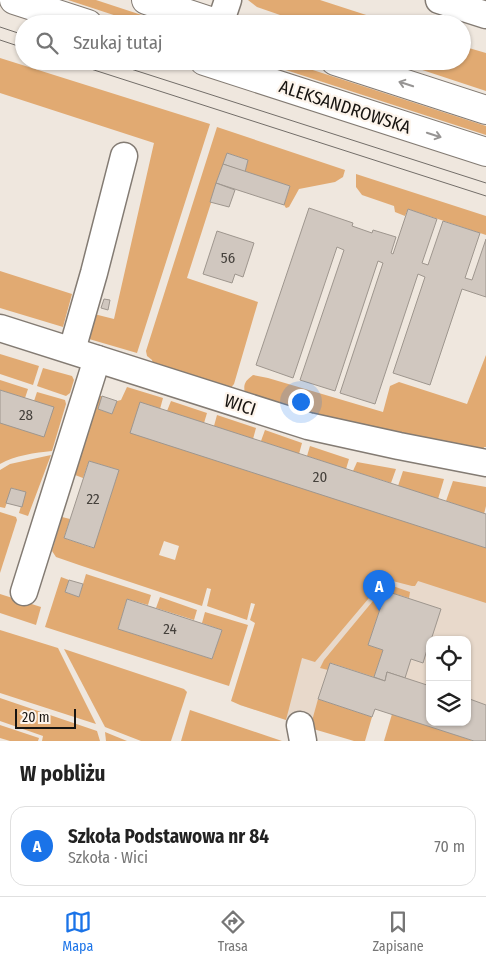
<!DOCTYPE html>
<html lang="pl">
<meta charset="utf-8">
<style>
:root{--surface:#fff;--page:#f6f6f6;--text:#222;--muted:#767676;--line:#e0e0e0;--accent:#1a73e8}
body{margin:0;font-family:"Fira Sans Condensed",sans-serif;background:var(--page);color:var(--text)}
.controls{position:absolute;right:15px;bottom:15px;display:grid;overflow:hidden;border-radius:10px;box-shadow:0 1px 4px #0004}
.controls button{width:45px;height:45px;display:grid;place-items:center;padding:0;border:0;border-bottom:1px solid var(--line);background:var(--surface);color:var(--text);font:25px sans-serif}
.scale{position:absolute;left:15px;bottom:12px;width:61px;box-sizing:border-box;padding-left:5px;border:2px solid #171411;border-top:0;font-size:14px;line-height:18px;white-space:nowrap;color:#171411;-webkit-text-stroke:4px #fdf4eb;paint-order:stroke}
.you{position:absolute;left:300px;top:401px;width:18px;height:18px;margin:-12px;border:4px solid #fff;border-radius:50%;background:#1a73e8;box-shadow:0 0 0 8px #1a73e833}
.badge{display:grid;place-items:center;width:32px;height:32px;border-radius:50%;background:var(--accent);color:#fff;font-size:16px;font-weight:700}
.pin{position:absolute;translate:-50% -41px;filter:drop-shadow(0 1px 2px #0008)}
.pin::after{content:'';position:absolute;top:26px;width:18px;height:15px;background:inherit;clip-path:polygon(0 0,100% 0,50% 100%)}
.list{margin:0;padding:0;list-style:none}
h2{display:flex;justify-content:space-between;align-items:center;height:65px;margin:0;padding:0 20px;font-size:21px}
h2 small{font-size:16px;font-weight:400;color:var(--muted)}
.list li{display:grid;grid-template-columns:32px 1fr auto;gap:15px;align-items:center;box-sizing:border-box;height:80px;margin:0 10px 10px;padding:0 10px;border:1px solid var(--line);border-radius:15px}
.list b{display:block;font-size:19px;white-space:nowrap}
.list p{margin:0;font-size:16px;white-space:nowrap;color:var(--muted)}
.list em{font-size:16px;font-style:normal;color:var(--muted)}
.icon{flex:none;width:28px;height:28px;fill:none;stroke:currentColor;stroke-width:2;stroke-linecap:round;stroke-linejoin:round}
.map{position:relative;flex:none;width:486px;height:741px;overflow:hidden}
.search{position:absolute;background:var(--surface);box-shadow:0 1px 4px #0004;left:15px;right:15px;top:15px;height:55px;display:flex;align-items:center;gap:12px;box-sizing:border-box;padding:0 18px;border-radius:28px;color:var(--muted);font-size:19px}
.sheet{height:155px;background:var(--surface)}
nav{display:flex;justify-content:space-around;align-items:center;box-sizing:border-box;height:70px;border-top:1px solid var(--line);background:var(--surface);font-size:14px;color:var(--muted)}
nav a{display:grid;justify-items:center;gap:2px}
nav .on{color:var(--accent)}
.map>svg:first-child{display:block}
.built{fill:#e8d9cb;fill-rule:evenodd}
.green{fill:#e1aa72;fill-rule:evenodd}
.building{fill:#d0c7bf;stroke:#9e968e}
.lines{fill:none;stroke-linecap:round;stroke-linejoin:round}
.minor-casing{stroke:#837b73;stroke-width:29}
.major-casing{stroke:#837b73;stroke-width:30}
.minor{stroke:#fff;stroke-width:26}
.major{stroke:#fff;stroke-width:28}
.tram{stroke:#736e69;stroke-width:1}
.oneway{stroke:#979594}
.labels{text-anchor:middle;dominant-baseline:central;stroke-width:4.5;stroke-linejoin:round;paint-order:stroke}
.number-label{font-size:15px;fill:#45413c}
.street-label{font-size:18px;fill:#171411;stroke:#fdf4eb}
</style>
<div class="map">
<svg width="486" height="741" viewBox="0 0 486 741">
<rect width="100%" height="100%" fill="#efe7de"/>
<path class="built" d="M 301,523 L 486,583 L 486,741 L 474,741 L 375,709 L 372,717 L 319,699 L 310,728 L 240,705 ZM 430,640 L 467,640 L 467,722 L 430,722 Z"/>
<g class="green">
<path d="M 68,0 L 96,0 L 169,24 L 141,24 Z"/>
<path d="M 248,0 L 320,0 L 394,24 L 306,24 L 257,7 Z"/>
<path d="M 462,46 L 486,53 L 486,91 L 395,61 L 462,61 Z"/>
<path d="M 0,58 L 210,124 L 137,353 L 89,339 L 94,314 L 114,319 L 154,143 L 0,93 Z"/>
<path d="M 258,61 L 285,61 L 486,126 L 486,135 Z"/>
<path d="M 217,127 L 345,170 L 343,177 L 335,182 L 299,189 L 289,207 L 286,208 L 284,205 L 290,186 L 245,172 L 248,160 L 227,153 L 187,278 L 258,302 L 234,384 L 229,390 L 153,364 L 152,360 L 147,356 L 146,351 Z"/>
<path d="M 356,174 L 486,216 L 486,235 L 408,209 L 405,216 L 395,212 L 394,206 L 362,195 L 356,187 Z"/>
<path d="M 0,271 L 72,294 L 63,327 L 0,308 Z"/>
<path d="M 0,354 L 39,366 L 33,385 L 0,374 Z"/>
<path d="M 486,355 L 486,447 L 484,447 L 483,451 L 313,414 L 245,394 C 243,384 245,381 253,375 L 268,378 L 383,412 L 390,386 L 399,382 L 467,404 Z"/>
<path d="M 43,368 L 72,376 L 74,380 L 70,393 L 66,396 L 37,386 Z"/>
<path d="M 0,380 L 28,389 L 25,398 L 0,390 Z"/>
<path d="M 127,387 L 163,398 L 160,409 L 486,548 L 486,603 L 418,581 L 415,586 L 412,586 L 385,579 L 315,662 L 302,658 L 286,720 L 240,705 L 231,701 L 255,623 L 250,620 L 255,604 L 251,603 L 247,620 L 207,606 L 211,589 L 207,588 L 202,606 L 82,566 L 56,557 L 52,551 L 62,517 L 70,519 L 64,538 L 93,548 L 119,470 L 89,461 L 83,478 L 75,475 L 100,396 L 102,396 L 98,409 L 112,414 L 117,401 L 121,400 ZM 164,541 L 179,546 L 175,560 L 159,555 Z"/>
<path d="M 37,392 L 65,400 L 66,404 L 52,451 C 35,453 15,455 0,464 L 0,423 L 34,401 Z"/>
<path d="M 171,401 L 207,413 L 204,423 L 167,411 Z"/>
<path d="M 217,415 L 256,428 L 253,439 L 214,426 Z"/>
<path d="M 265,430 L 302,443 L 299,454 L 261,441 Z"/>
<path d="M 310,446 L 349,459 L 346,469 L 307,456 Z"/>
<path d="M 51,455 L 28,516 L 19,513 L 25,492 L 12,488 L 5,508 L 0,507 L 0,470 L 10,464 Z"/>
<path d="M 357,462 L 396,469 L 391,483 L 353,471 Z"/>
<path d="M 403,471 L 444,479 L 438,499 L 398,486 Z"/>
<path d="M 453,481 L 486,487 L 486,506 L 484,514 L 446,501 Z"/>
<path d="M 0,512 L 16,517 L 17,520 L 0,573 Z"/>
<path d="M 86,574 L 151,595 L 148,605 L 127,599 L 118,629 L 212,659 L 222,630 L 202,623 L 205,612 L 248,625 L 229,686 L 45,627 L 61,577 L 69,580 L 65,592 L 79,597 Z"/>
<path d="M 387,584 L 410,592 L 409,598 L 386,591 L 368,645 L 383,650 L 374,677 L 331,663 L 328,670 L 320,668 L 324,660 Z"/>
<path d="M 0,594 L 41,607 L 36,625 L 0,613 Z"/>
<path d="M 160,597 L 197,610 L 194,620 L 156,608 Z"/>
<path d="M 0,630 L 58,648 L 96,724 L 0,693 Z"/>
<path d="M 64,649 L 184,689 L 187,692 L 171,741 L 141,741 L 105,727 Z"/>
<path d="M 0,698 L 97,731 L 100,741 L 42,741 L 43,736 L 0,721 Z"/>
<path d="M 318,699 L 372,717 L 365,741 L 354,741 L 310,728 Z"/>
<path d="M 190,710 L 282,741 L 181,741 Z"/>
<path d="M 392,714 L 474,741 L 384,741 Z"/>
<path d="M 0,725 L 39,738 L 38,741 L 10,741 L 0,738 Z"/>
<path d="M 105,732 L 127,741 L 106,741 Z"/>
</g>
<g class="building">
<path d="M 227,153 L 248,160 L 245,172 L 223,164 Z"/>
<path d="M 223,164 L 290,186 L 284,205 L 216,183 Z"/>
<path d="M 216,183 L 235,190 L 229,207 L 210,202 Z"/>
<path d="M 309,208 L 353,223 L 352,226 L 372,233 L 373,230 L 396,237 L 391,253 L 393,254 L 408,209 L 437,219 L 422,263 L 428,265 L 443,221 L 480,233 L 465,278 L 472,280 L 486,239 L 486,297 L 462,289 L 430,385 L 393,373 L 425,277 L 418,274 L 375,404 L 340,393 L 383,263 L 378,261 L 335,391 L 300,380 L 344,250 L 337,247 L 293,378 L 256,365 Z"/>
<path d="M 217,231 L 254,243 L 243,277 L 235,274 L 232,283 L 203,274 Z"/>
<path d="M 104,299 L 110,300 L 108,310 L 101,308 Z"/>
<path d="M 0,390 L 54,407 L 44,437 L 0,423 Z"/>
<path d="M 102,396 L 117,401 L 112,414 L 98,409 Z"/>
<path d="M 140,402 L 486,514 L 486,548 L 130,433 Z"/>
<path d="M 89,461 L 119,470 L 94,548 L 64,538 Z"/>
<path d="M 11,488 L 26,492 L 22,507 L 6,503 Z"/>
<path d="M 69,580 L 83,584 L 79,597 L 65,592 Z"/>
<path d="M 386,591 L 441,609 L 431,640 L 430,640 L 423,663 L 411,659 L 405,678 L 387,672 L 385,681 L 374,677 L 383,650 L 368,645 Z"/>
<path d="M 127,599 L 222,630 L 212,659 L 118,629 Z"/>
<path d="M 330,663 L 385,681 L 387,672 L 430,686 L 430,722 L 467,722 L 467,698 L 486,705 L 486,741 L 474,741 L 375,709 L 372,717 L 318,699 Z"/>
</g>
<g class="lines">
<g class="minor-casing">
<g id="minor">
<path d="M 439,0 L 486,15"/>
<path d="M 220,24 L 228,0"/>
<path d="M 0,328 L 308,426 L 399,446 L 486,463"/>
<path d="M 72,350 L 94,273 L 124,156"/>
<path d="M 24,592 L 97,359"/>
<path d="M 300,725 L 303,741"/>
</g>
</g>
<g class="major-casing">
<g id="major">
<path d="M 14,0 L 88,24"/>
<path d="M 146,0 L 219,24"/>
<path d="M 204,61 L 486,152"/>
<path d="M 335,61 L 486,110"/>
</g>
</g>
<use href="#minor" class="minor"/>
<use href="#major" class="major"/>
<g class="tram">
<path d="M 0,27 L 24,35"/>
<path d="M 0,40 L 24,48"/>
<path d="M 66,61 L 486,196"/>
<path d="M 106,61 L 486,183"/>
</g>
</g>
<defs><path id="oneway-shaft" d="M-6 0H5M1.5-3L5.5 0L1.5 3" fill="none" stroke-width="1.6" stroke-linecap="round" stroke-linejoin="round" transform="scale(1.25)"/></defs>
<g class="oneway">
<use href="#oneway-shaft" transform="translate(406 84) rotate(-162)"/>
<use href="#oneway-shaft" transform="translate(434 135) rotate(18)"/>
</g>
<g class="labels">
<g class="number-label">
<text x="228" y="258">56</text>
<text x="26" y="415">28</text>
<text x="320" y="477">20</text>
<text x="93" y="499">22</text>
<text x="170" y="629">24</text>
</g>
<g class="street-label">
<text transform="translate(345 107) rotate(18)">ALEKSANDROWSKA</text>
<text transform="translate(240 405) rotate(18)">WICI</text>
</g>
</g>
</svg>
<div class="controls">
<button><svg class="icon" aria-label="locate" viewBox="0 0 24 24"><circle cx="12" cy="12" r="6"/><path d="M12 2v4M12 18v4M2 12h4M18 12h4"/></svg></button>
<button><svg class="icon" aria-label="layers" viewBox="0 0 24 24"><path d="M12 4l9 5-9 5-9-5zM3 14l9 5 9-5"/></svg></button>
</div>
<div class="scale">20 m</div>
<div class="you"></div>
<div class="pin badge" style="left:379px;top:611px">A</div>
<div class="search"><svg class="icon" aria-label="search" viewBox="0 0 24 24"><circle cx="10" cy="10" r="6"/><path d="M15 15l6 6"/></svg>Szukaj tutaj</div>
</div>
<section class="sheet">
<h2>W pobliżu<small></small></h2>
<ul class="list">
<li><span class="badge">A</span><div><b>Szkoła Podstawowa nr 84</b><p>Szkoła · Wici</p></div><em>70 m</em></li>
</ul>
</section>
<nav>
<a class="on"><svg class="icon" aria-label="map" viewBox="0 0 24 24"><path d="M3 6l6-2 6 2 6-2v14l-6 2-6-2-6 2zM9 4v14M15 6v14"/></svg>Mapa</a>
<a><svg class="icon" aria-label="directions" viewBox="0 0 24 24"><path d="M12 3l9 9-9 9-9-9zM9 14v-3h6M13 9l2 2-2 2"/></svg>Trasa</a>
<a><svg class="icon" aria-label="saved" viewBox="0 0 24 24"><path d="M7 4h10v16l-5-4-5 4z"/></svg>Zapisane</a>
</nav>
